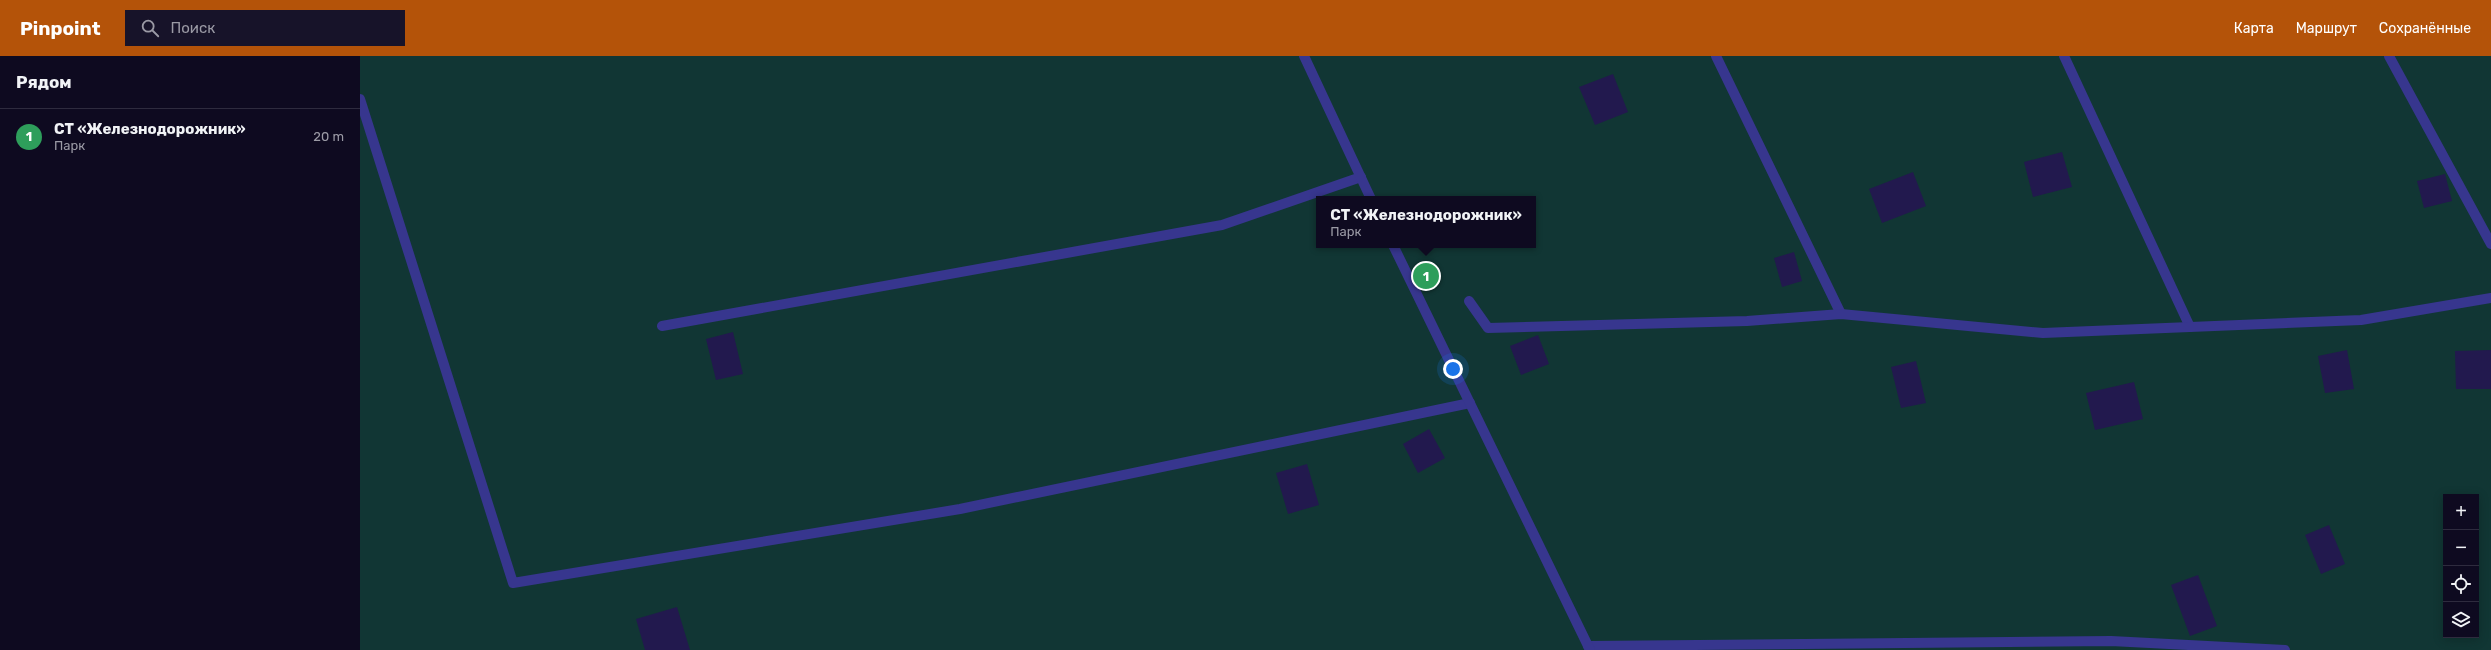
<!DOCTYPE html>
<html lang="ru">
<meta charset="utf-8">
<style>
:root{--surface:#0e0a20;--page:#171329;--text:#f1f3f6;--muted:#9b9aa5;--line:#2e2b3e;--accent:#b45309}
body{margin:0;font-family:Rubik,sans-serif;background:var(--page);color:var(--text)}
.controls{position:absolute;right:12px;bottom:12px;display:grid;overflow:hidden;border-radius:0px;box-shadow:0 2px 10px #0003}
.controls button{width:36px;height:36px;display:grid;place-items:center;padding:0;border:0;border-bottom:1px solid var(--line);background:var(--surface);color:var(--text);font:20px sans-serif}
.you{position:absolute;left:1093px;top:313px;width:14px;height:14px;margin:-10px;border:3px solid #fff;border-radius:50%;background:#1a73e8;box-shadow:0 0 0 6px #1a73e833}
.badge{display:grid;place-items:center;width:26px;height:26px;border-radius:50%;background:var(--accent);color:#fff;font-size:13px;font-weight:700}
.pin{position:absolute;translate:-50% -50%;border:2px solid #fff;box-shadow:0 1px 4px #0006}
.popup{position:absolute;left:956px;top:140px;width:220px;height:52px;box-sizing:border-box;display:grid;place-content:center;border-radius:0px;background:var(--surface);filter:drop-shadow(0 1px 3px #0005);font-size:13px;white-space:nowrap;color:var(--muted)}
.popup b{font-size:15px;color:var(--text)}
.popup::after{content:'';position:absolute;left:50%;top:100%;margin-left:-8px;border:8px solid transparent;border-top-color:var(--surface)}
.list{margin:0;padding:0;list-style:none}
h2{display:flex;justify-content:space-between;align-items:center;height:52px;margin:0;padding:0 16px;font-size:17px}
h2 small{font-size:13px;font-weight:400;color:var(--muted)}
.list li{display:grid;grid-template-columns:26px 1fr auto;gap:12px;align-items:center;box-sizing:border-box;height:56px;padding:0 16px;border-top:1px solid var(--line)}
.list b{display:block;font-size:15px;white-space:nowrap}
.list p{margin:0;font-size:13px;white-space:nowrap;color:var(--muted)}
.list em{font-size:13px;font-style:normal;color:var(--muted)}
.icon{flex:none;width:22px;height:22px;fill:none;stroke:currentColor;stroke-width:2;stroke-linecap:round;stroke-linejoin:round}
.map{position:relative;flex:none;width:2131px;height:594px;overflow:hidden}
header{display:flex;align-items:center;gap:24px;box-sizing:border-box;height:56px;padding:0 20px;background:var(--accent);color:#fff}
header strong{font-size:19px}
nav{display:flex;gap:22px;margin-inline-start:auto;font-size:14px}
.search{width:280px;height:36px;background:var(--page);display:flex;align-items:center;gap:10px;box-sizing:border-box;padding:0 14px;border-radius:0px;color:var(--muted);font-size:15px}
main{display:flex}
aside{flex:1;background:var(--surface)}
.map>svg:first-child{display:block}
.green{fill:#113634;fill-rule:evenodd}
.building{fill:#22194e}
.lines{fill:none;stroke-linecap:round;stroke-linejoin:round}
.service{stroke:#37368e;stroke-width:10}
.minor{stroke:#37368e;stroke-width:10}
</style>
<header>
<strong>Pinpoint</strong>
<div class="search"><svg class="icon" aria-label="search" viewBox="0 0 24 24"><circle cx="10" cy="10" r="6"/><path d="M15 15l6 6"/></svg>Поиск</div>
<nav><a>Карта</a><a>Маршрут</a><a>Сохранённые</a></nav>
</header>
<main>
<aside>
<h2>Рядом<small></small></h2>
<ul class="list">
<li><span class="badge" style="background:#2e9e5b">1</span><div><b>СТ «Железнодорожник»</b><p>Парк</p></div><em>20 m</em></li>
</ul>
</aside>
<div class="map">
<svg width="2131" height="594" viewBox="0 0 2131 594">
<rect width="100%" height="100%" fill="#130e2b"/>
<path class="green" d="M 0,0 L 2131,0 L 2131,594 L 0,594 ZM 959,143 L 1173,143 L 1173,189 L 959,189 ZM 2086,441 L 2116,441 L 2116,579 L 2086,579 Z"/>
<g class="building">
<path d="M 1253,18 L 1268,56 L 1235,69 L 1219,31 Z"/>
<path d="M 1702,96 L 1712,131 L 1673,141 L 1664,106 Z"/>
<path d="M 1553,116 L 1566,150 L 1522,167 L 1509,133 Z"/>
<path d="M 2085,118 L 2092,145 L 2064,152 L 2057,125 Z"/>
<path d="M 1434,196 L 1442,225 L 1422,231 L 1414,202 Z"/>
<path d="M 373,276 L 383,318 L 356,324 L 346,283 Z"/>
<path d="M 1178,279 L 1189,308 L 1161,319 L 1150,290 Z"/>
<path d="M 1987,294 L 1994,333 L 1965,337 L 1958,300 Z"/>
<path d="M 2131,294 L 2131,333 L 2096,333 L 2095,295 Z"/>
<path d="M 1556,305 L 1566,347 L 1541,352 L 1531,311 Z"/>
<path d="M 1774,326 L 1783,363 L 1735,374 L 1726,337 Z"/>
<path d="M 1069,373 L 1085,402 L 1058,417 L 1043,388 Z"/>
<path d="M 947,408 L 959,449 L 928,458 L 916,417 Z"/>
<path d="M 1969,469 L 1985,508 L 1961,518 L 1945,479 Z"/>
<path d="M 1838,519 L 1857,570 L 1830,580 L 1811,529 Z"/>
<path d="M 317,551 L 330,594 L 285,594 L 276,563 Z"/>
</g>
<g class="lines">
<g class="service">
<path d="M 1356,0 L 1481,258"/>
<path d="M 1704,0 L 1830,271"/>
<path d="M 2029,0 L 2131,188"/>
<path d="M 0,43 L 153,527 L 600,453 L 1110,347"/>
<path d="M 1109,245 L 1128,272 L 1387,265 L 1481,258 L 1683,277 L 2001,264 L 2131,242"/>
<path d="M 302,270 L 862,169 L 1001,121"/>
<path d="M 1228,590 L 1751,585 L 1925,594"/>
</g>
<g class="minor">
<path d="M 944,0 L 1011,143"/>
<path d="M 1033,189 L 1230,594"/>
</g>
</g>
</svg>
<div class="controls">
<button>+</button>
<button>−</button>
<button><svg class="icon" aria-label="locate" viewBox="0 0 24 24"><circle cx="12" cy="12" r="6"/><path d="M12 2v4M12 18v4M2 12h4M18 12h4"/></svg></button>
<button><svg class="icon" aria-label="layers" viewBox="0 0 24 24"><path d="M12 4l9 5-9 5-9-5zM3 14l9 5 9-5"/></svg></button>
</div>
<div class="you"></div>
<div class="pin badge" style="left:1066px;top:220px;background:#2e9e5b">1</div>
<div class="popup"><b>СТ «Железнодорожник»</b>Парк</div>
</div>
</main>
